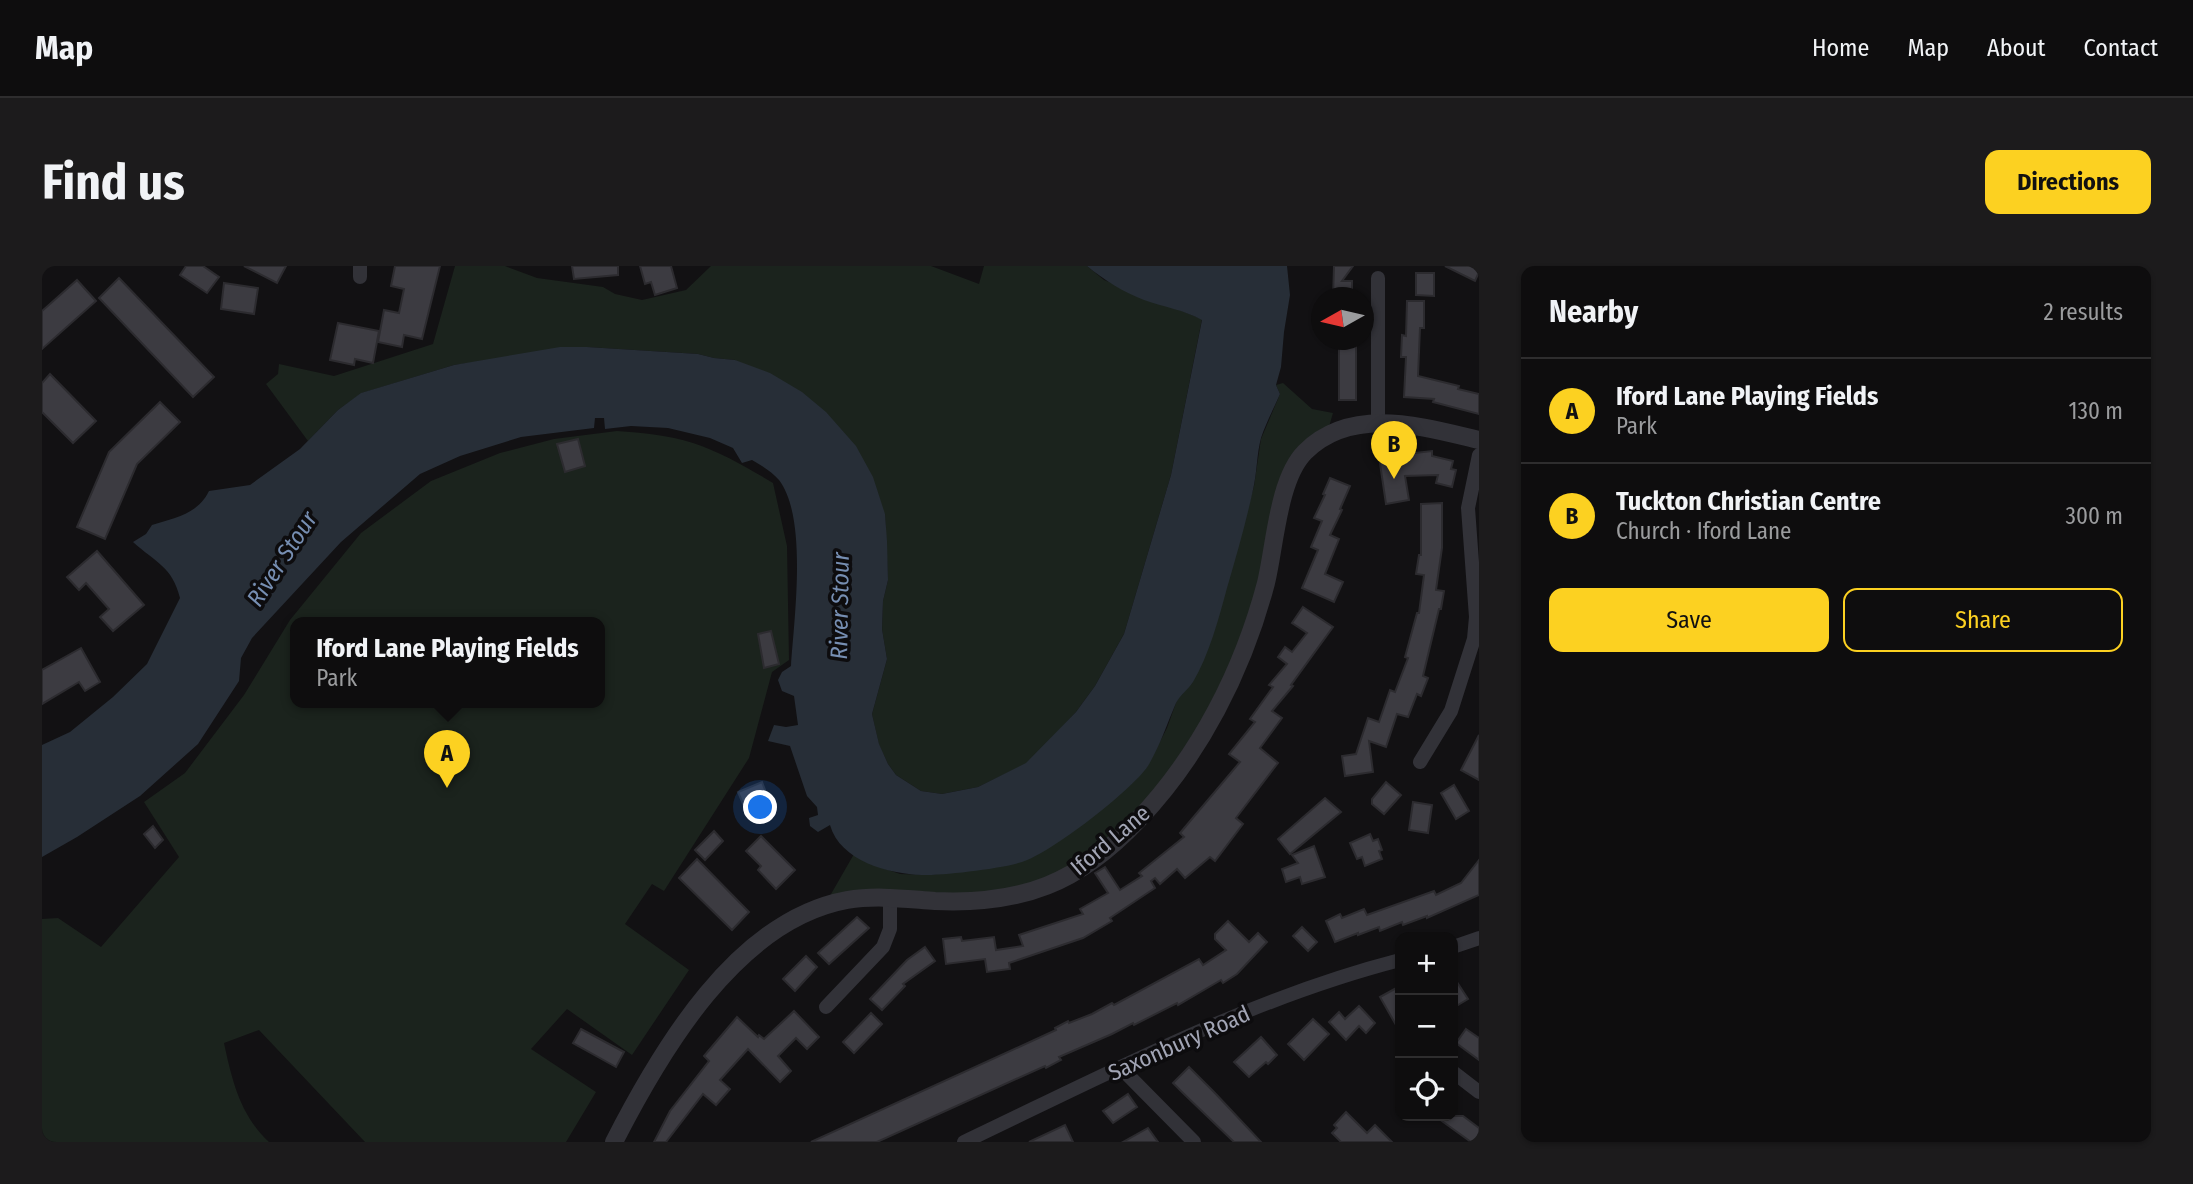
<!DOCTYPE html>
<meta charset="utf-8">
<style>
:root{--surface:#0e0d0e;--page:#1c1b1c;--text:#f1f3f6;--muted:#9b9c9e;--line:#2e2d2e;--accent:#fcd121}
body{margin:0;font-family:"Fira Sans Condensed",sans-serif;background:var(--page);color:var(--text)}
.controls{position:absolute;right:21px;bottom:21px;display:grid;overflow:hidden;border-radius:14px;box-shadow:0 2px 5px #0004}
.controls button{width:63px;height:63px;display:grid;place-items:center;padding:0;border:0;border-bottom:2px solid var(--line);background:var(--surface);color:var(--text);font:35px sans-serif}
.compass{position:absolute;left:1269px;top:21px;width:63px;height:63px;border-radius:50%;background:var(--surface);box-shadow:0 2px 5px #0004;rotate:262deg}
.you{position:absolute;left:719px;top:542px;width:24px;height:24px;margin:-18px;border:5px solid #fff;border-radius:50%;background:#1a73e8;box-shadow:0 0 0 10px #1a73e833}
.badge{display:grid;place-items:center;width:46px;height:46px;border-radius:50%;background:var(--accent);color:#111;font-size:23px;font-weight:700}
.pin{position:absolute;translate:-50% -58px;filter:drop-shadow(0 2px 4px #0008)}
.pin::after{content:'';position:absolute;top:37px;width:24px;height:21px;background:inherit;clip-path:polygon(0 0,100% 0,50% 100%)}
.popup{position:absolute;left:248px;top:351px;width:315px;height:91px;box-sizing:border-box;display:grid;place-content:center;border-radius:14px;background:var(--surface);filter:drop-shadow(0 2px 5px #0005);font-size:23px;white-space:nowrap;color:var(--muted)}
.popup b{font-size:26px;color:var(--text)}
.popup::after{content:'';position:absolute;left:50%;top:100%;margin-left:-14px;border:14px solid transparent;border-top-color:var(--surface)}
.list{margin:0;padding:0;list-style:none}
h2{display:flex;justify-content:space-between;align-items:center;height:91px;margin:0;padding:0 28px;font-size:30px}
h2 small{font-size:23px;font-weight:400;color:var(--muted)}
.list li{display:grid;grid-template-columns:46px 1fr auto;gap:21px;align-items:center;box-sizing:border-box;height:105px;padding:0 28px;border-top:2px solid var(--line)}
.list b{display:block;font-size:26px;white-space:nowrap}
.list p{margin:0;font-size:23px;white-space:nowrap;color:var(--muted)}
.list em{font-size:23px;font-style:normal;color:var(--muted)}
.actions{display:flex;gap:14px;padding:21px 28px}
.actions a{flex:1;padding:16px 0;border:2px solid var(--accent);border-radius:14px;text-align:center;font-size:24px;color:var(--accent)}
.actions .main{background:var(--accent);color:#111}
.icon{flex:none;width:38px;height:38px;fill:none;stroke:currentColor;stroke-width:2;stroke-linecap:round;stroke-linejoin:round}
.map{position:relative;flex:none;width:1437px;height:876px;overflow:hidden;border-radius:14px}
header{display:flex;align-items:center;gap:42px;box-sizing:border-box;height:98px;padding:0 35px;background:var(--surface);border-bottom:2px solid var(--line)}
header strong{font-size:33px}
nav{display:flex;gap:38px;margin-inline-start:auto;font-size:24px}
.intro{display:flex;align-items:center;justify-content:space-between;box-sizing:border-box;height:168px;padding:0 42px}
h1{margin:0;font-size:49px}
.button{padding:18px 32px;border-radius:14px;background:var(--accent);color:#111;font-size:24px;font-weight:700}
main{display:flex;gap:42px;padding:0 42px}
aside{flex:1;background:var(--surface);border-radius:14px;box-shadow:0 2px 5px #0004}
.map>svg:first-child{display:block}
.green{fill:#1b231d;fill-rule:evenodd}
.water{fill:#272e37}
.building{fill:#3c3b41;stroke:#2c2b2f;stroke-width:2}
.lines{fill:none;stroke-linecap:round;stroke-linejoin:round}
.minor{stroke:#323238;stroke-width:14}
.tertiary{stroke:#323238;stroke-width:18}
.labels{text-anchor:middle;dominant-baseline:central;stroke-width:7;stroke-linejoin:round;paint-order:stroke}
.street-label{font-size:23px;fill:#a2a5b5;stroke:#0d0c0e}
.water-label{font-size:24px;font-style:italic;fill:#768eb2;stroke:#0d0c0e}
</style>
<header>
<strong>Map</strong>
<nav><a>Home</a><a>Map</a><a>About</a><a>Contact</a></nav>
</header>
<div class="intro"><h1>Find us</h1><a class="button">Directions</a></div>
<main>
<div class="map">
<svg width="1437" height="876" viewBox="0 0 1437 876">
<rect width="100%" height="100%" fill="#121113"/>
<g class="green">
<path d="M 413,0 L 463,0 L 495,12 L 561,21 L 573,28 L 600,34 L 644,24 L 669,0 L 889,0 L 937,18 L 942,0 L 1045,0 L 1062,14 L 1160,53 L 1129,209 L 1082,368 L 1053,420 L 1034,446 L 1005,477 L 984,498 L 936,521 L 900,528 L 879,525 L 854,509 L 846,498 L 837,479 L 830,448 L 845,393 L 840,363 L 841,335 L 846,314 L 843,248 L 693,94 L 672,92 L 656,88 L 545,81 L 412,99 L 320,127 L 296,144 L 266,175 L 224,118 L 236,108 L 237,98 L 292,110 L 391,78 Z"/>
<path d="M 1241,117 L 1270,143 L 1291,147 L 1284,171 L 1264,184 L 1190,411 L 1086,565 L 988,627 L 781,642 L 812,588 L 829,598 L 858,608 L 887,609 L 953,601 L 1048,552 L 1086,521 L 1105,501 L 1125,462 L 1135,434 L 1150,417 L 1173,362 L 1212,220 L 1219,173 L 1238,128 L 1234,119 Z"/>
<path d="M 575,165 C 601,167 626,169 651,177 C 679,186 706,202 731,217 L 745,280 L 747,394 L 730,406 L 707,492 L 622,625 L 610,618 L 583,658 L 647,704 L 590,789 L 525,743 L 489,783 L 554,826 L 524,876 L 323,876 L 217,764 L 182,777 C 190,814 198,849 227,876 L 0,876 L 0,653 L 16,652 L 59,681 L 137,591 L 102,536 L 143,507 L 202,429 L 248,354 L 319,267 L 389,215 L 458,187 L 512,173 ZM 253,356 L 557,356 L 557,436 L 253,436 Z"/>
</g>
<path class="water" d="M 1045,0 L 1245,0 L 1248,29 L 1242,66 L 1239,101 L 1234,119 L 1238,128 C 1232,142 1224,157 1219,172 C 1215,187 1215,204 1212,219 C 1205,253 1195,288 1185,322 C 1177,352 1167,389 1151,416 C 1146,424 1138,429 1134,437 C 1125,458 1118,480 1106,500 C 1089,525 1009,587 980,596 C 957,603 904,609 880,609 C 847,608 798,595 788,559 L 776,566 L 768,560 L 767,552 L 776,549 L 775,541 L 765,530 L 748,480 L 726,475 L 732,459 L 744,461 L 756,459 L 752,430 L 740,425 L 736,414 L 740,406 L 749,400 C 752,353 766,252 737,214 C 730,206 719,199 710,194 L 700,197 L 691,182 L 668,172 L 626,162 L 589,160 L 563,163 L 562,152 L 553,152 L 552,162 L 479,171 L 418,190 L 378,208 L 299,276 L 210,372 L 199,392 L 197,415 L 156,478 L 98,530 L 35,571 L 0,591 L 0,479 L 28,466 L 71,431 L 105,398 L 138,332 C 130,300 114,297 91,276 L 104,268 L 110,259 C 133,252 156,248 167,225 L 208,219 L 258,183 L 296,144 L 319,127 L 412,99 L 518,81 L 545,81 L 656,88 L 672,92 L 693,94 L 728,107 L 760,126 L 784,146 L 814,180 L 831,211 L 843,248 L 845,275 L 846,314 L 841,335 L 840,363 L 845,393 L 830,448 L 837,478 L 846,498 L 854,509 L 879,525 L 900,528 L 936,521 L 984,497 L 1034,446 L 1053,420 L 1082,368 L 1129,209 L 1160,54 C 1142,44 1122,41 1102,34 C 1081,26 1062,14 1045,0 Z"/>
<g class="building">
<path d="M 144,0 L 161,0 L 177,11 L 165,27 L 138,9 Z"/>
<path d="M 202,0 L 244,0 L 235,17 Z"/>
<path d="M 353,0 L 398,0 L 380,73 L 362,69 L 360,81 L 336,76 L 342,44 L 357,47 L 362,23 L 349,20 Z"/>
<path d="M 530,0 L 576,0 L 576,9 L 532,13 Z"/>
<path d="M 598,0 L 629,0 L 635,22 L 613,29 L 609,16 L 603,18 Z"/>
<path d="M 1292,0 L 1311,0 L 1300,15 L 1310,15 L 1310,32 L 1291,32 Z"/>
<path d="M 1403,0 L 1437,0 L 1437,6 L 1433,15 Z"/>
<path d="M 1374,7 L 1392,7 L 1392,30 L 1374,29 Z"/>
<path d="M 77,12 L 172,111 L 151,131 L 57,32 Z"/>
<path d="M 35,14 L 54,35 L 0,83 L 0,45 Z"/>
<path d="M 182,17 L 216,22 L 212,48 L 179,43 Z"/>
<path d="M 1365,35 L 1382,35 L 1382,62 L 1378,62 L 1376,110 L 1417,120 L 1416,123 L 1437,128 L 1437,148 L 1391,136 L 1392,133 L 1362,131 L 1364,91 L 1359,91 L 1360,69 L 1364,70 Z"/>
<path d="M 296,57 L 337,65 L 331,97 L 313,93 L 312,99 L 288,94 Z"/>
<rect x="1297" y="74" width="17" height="60"/>
<path d="M 8,108 L 54,155 L 31,177 L 0,146 L 0,117 Z"/>
<path d="M 118,136 L 138,156 L 95,198 L 63,273 L 35,261 L 67,186 Z"/>
<path d="M 536,173 L 543,200 L 523,206 L 515,178 Z"/>
<path d="M 1390,185 L 1390,190 L 1411,195 L 1409,203 L 1414,204 L 1410,221 L 1394,217 L 1396,209 L 1363,210 L 1367,234 L 1344,238 L 1337,191 Z"/>
<path d="M 1288,212 L 1308,220 L 1298,243 L 1300,244 L 1288,269 L 1297,273 L 1283,308 L 1301,316 L 1292,336 L 1260,322 L 1276,284 L 1269,281 L 1280,255 L 1272,252 L 1283,229 L 1281,228 Z"/>
<path d="M 1400,237 L 1400,282 L 1394,324 L 1402,325 L 1399,343 L 1397,343 L 1381,410 L 1386,412 L 1379,430 L 1375,428 L 1366,451 L 1355,448 L 1344,481 L 1327,475 L 1331,506 L 1303,510 L 1300,490 L 1314,488 L 1326,452 L 1337,456 L 1348,424 L 1353,426 L 1366,392 L 1363,391 L 1375,347 L 1377,347 L 1382,309 L 1374,308 L 1377,289 L 1379,289 L 1379,238 Z"/>
<path d="M 55,285 L 102,339 L 71,365 L 58,351 L 67,343 L 44,317 L 37,324 L 25,311 Z"/>
<path d="M 1261,341 L 1291,361 L 1249,419 L 1251,420 L 1230,445 L 1240,452 L 1218,482 L 1236,497 L 1194,552 L 1201,558 L 1173,595 L 1168,591 L 1143,612 L 1135,603 L 1118,618 L 1113,612 L 1109,615 L 1113,622 L 1068,652 L 1070,655 L 1041,672 L 967,697 L 968,703 L 945,706 L 943,693 L 904,698 L 901,673 L 919,671 L 920,675 L 952,671 L 954,684 L 981,680 L 977,669 L 1041,648 L 1038,643 L 1066,627 L 1053,607 L 1063,601 L 1078,624 L 1100,610 L 1097,607 L 1142,571 L 1138,567 L 1198,496 L 1187,488 L 1213,456 L 1208,453 L 1231,421 L 1227,419 L 1245,398 L 1236,391 L 1243,381 L 1250,386 L 1265,367 L 1250,357 Z"/>
<path d="M 729,365 L 737,398 L 722,402 L 716,368 Z"/>
<path d="M 39,382 L 58,416 L 43,425 L 37,416 L 0,438 L 0,404 Z"/>
<path d="M 1437,469 L 1437,514 L 1419,504 Z"/>
<path d="M 720,516 L 730,542 L 707,552 L 696,526 Z"/>
<path d="M 1344,516 L 1359,529 L 1342,548 L 1330,538 L 1330,533 Z"/>
<path d="M 1412,519 L 1427,545 L 1414,553 L 1399,527 Z"/>
<path d="M 1283,532 L 1299,546 L 1248,588 L 1236,573 Z"/>
<path d="M 1371,536 L 1390,539 L 1386,567 L 1367,564 Z"/>
<path d="M 111,560 L 121,574 L 113,582 L 102,568 Z"/>
<path d="M 672,565 L 681,575 L 663,594 L 653,584 Z"/>
<path d="M 1328,568 L 1331,575 L 1336,573 L 1340,584 L 1337,585 L 1340,593 L 1323,600 L 1320,591 L 1315,593 L 1308,577 Z"/>
<path d="M 719,570 L 753,604 L 734,623 L 716,604 L 719,600 L 704,585 Z"/>
<path d="M 1272,580 L 1283,611 L 1260,618 L 1258,611 L 1244,616 L 1240,603 L 1256,597 L 1250,589 Z"/>
<path d="M 655,593 L 707,646 L 690,664 L 637,612 Z"/>
<path d="M 1437,594 L 1437,629 L 1385,652 L 1385,650 L 1361,659 L 1360,656 L 1338,665 L 1337,661 L 1316,669 L 1316,667 L 1293,676 L 1284,655 L 1298,648 L 1300,652 L 1322,643 L 1325,649 L 1392,625 L 1394,629 L 1419,617 Z"/>
<path d="M 815,651 L 827,662 L 787,698 L 776,687 Z"/>
<path d="M 1186,655 L 1207,676 L 1216,667 L 1225,676 L 1195,708 L 1181,717 L 1179,714 L 1136,739 L 1135,737 L 1092,759 L 1091,757 L 1070,768 L 1017,791 L 1019,794 L 1004,802 L 1003,800 L 835,876 L 769,876 L 1014,764 L 1013,762 L 1026,755 L 1027,757 L 1050,748 L 1070,737 L 1072,739 L 1157,693 L 1161,699 L 1184,684 L 1173,673 L 1173,668 Z"/>
<path d="M 1260,661 L 1275,676 L 1266,685 L 1251,670 Z"/>
<path d="M 883,681 L 893,695 L 861,718 L 863,720 L 840,744 L 828,733 L 865,694 Z"/>
<path d="M 764,690 L 775,701 L 753,725 L 741,713 Z"/>
<path d="M 1411,710 L 1426,733 L 1411,742 Z"/>
<path d="M 1358,720 L 1358,766 L 1338,731 Z"/>
<path d="M 1317,740 L 1333,757 L 1324,767 L 1317,760 L 1304,774 L 1287,756 L 1297,746 L 1303,753 Z"/>
<path d="M 752,745 L 777,771 L 765,783 L 754,772 L 736,790 L 749,805 L 738,816 L 706,783 L 678,814 L 688,823 L 674,839 L 661,828 L 624,876 L 612,876 L 628,845 L 667,795 L 662,790 L 695,751 L 716,771 L 717,769 L 722,773 Z"/>
<path d="M 829,747 L 840,758 L 812,787 L 801,776 Z"/>
<path d="M 1271,753 L 1287,768 L 1262,794 L 1246,778 Z"/>
<path d="M 539,763 L 582,786 L 574,801 L 531,777 Z"/>
<path d="M 1424,763 L 1437,772 L 1437,794 L 1414,777 Z"/>
<path d="M 1219,771 L 1235,789 L 1226,798 L 1224,796 L 1207,811 L 1192,796 Z"/>
<path d="M 1147,801 L 1172,826 L 1219,876 L 1192,876 L 1141,827 L 1131,817 Z"/>
<path d="M 1086,828 L 1095,841 L 1071,857 L 1061,845 Z"/>
<path d="M 1304,846 L 1325,867 L 1333,859 L 1350,876 L 1299,876 L 1290,867 L 1295,862 L 1292,859 Z"/>
<path d="M 1393,850 L 1421,850 L 1437,862 L 1437,876 L 1429,876 Z"/>
<path d="M 1023,859 L 1031,876 L 987,876 Z"/>
<path d="M 1106,862 L 1116,876 L 1081,876 Z"/>
</g>
<g class="lines">
<g class="minor">
<path d="M 318,11 L 318,0"/>
<path d="M 1336,12 L 1336,156"/>
<path d="M 1378,496 L 1409,445 L 1432,373 L 1434,351 L 1426,242 L 1437,189"/>
<path d="M 1411,681 L 1437,672"/>
<path d="M 784,741 L 841,681 L 848,663 L 848,631"/>
<path d="M 1079,802 L 1152,876"/>
<path d="M 1411,806 L 1437,826"/>
<path d="M 922,876 C 1063,809 1206,733 1358,694"/>
</g>
<path class="tertiary" d="M 572,876 C 619,784 695,654 805,634 C 835,629 864,633 893,635 C 980,639 1037,617 1096,554 C 1158,489 1201,404 1224,317 C 1233,280 1236,213 1263,186 C 1310,139 1381,161 1437,174"/>
</g>
<g class="labels">
<g class="street-label">
<text transform="translate(1068 574) rotate(-40)">Iford Lane</text>
<text transform="translate(1137 777) rotate(-24)">Saxonbury Road</text>
</g>
<g class="water-label">
<text transform="translate(240 293) rotate(-57)">River Stour</text>
<text transform="translate(798 340) rotate(-89)">River Stour</text>
</g>
</g>
</svg>
<div class="controls">
<button>+</button>
<button>−</button>
<button><svg class="icon" aria-label="locate" viewBox="0 0 24 24"><circle cx="12" cy="12" r="6"/><path d="M12 2v4M12 18v4M2 12h4M18 12h4"/></svg></button>
</div>
<svg class="compass" viewBox="-18 -18 36 36"><path d="M0-13l5 13h-10z" fill="#e53935"/><path d="M0 13l5-13h-10z" fill="#9b9c9e"/></svg>
<div class="you"></div>
<div class="pin badge" style="left:405px;top:522px">A</div>
<div class="popup"><b>Iford Lane Playing Fields</b>Park</div>
<div class="pin badge" style="left:1352px;top:213px">B</div>
</div>
<aside>
<h2>Nearby<small>2 results</small></h2>
<ul class="list">
<li><span class="badge">A</span><div><b>Iford Lane Playing Fields</b><p>Park</p></div><em>130 m</em></li>
<li><span class="badge">B</span><div><b>Tuckton Christian Centre</b><p>Church · Iford Lane</p></div><em>300 m</em></li>
</ul>
<div class="actions"><a class="main">Save</a><a>Share</a></div>
</aside>
</main>
